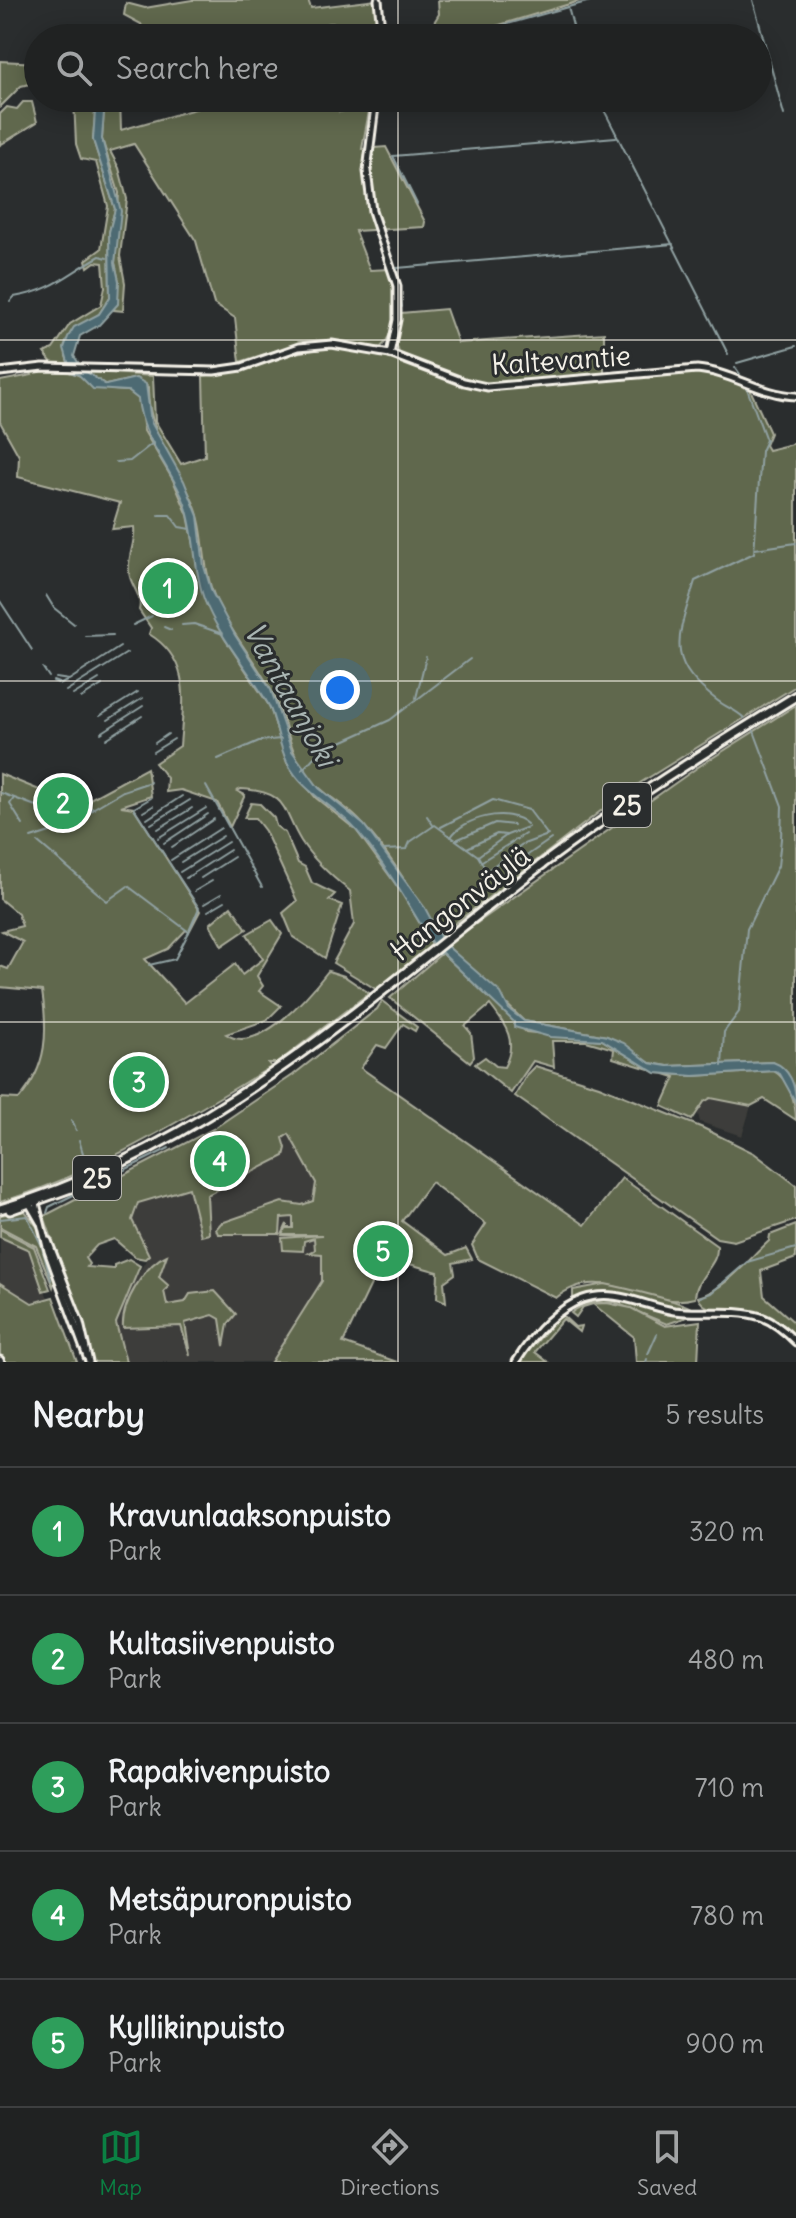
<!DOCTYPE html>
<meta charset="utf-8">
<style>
:root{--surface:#202222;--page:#2d2f2f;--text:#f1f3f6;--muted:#a2a4a5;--line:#3d3f40;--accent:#0b8043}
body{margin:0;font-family:Delius,sans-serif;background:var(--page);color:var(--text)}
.you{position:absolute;left:340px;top:690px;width:28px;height:28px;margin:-20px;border:6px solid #fff;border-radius:50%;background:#1a73e8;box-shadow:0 0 0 12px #1a73e833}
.badge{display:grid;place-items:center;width:52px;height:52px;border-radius:50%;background:var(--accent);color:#fff;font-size:26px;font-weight:700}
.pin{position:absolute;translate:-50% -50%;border:4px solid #fff;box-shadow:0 2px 8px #0006}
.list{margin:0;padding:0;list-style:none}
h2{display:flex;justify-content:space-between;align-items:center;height:104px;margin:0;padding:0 32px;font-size:34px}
h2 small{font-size:26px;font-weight:400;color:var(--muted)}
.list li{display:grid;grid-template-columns:52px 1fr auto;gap:24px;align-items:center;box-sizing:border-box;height:128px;padding:0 32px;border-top:2px solid var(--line)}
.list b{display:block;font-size:30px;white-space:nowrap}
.list p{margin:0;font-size:26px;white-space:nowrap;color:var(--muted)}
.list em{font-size:26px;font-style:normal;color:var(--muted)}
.icon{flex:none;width:44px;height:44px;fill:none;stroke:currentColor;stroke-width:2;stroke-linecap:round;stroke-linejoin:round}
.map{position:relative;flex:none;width:796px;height:1362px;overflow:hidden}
.search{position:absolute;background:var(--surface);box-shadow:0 4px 20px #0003;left:24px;right:24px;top:24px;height:88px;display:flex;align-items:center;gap:20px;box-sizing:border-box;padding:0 28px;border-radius:44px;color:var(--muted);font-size:30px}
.sheet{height:744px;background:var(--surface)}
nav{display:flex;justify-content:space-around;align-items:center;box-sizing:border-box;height:112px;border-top:2px solid var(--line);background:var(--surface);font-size:22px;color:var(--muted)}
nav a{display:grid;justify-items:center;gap:4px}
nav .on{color:var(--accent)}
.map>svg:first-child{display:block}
.built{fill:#3e3e3a}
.green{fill:#61684e;stroke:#aaac9b;stroke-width:2}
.water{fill:#4e6b73;stroke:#90a1a2;stroke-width:2}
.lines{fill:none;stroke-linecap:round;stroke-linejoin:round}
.stream{stroke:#90a1a2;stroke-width:2}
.secondary-casing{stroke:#f4f1e8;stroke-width:11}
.highway-casing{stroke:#f4f1e8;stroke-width:13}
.secondary{stroke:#2a2d2e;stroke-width:5}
.highway{stroke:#2a2d2e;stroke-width:7}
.grid{fill:none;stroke:#f4f1e8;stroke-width:2;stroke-opacity:0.55}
.labels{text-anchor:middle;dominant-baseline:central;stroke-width:6;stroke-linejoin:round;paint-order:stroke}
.shield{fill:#2a2d2e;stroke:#b7b6b0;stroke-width:2}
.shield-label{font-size:26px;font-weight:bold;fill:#f4f1e8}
.street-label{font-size:28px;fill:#f4f1e8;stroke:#2a2d2e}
.water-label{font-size:30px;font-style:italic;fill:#a9b5b3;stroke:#2a2d2e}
</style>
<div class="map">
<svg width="796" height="1362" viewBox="0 0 796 1362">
<rect width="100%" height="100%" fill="#2a2d2e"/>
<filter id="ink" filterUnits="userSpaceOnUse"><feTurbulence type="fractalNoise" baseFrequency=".0125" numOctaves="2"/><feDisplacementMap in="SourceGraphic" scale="16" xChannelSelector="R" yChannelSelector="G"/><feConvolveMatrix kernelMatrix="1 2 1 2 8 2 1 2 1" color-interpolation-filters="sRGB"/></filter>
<g filter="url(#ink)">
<g class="built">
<path d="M 711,1098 L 751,1106 L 742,1136 L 700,1122 L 698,1114 L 704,1102 Z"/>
<path d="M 289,1134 L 319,1181 L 322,1281 L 271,1362 L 115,1362 L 108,1326 L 149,1255 L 132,1220 L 138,1203 L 190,1188 L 193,1197 Z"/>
<path d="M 0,1237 L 29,1250 L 48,1298 L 30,1302 L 0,1283 Z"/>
</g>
<g class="green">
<path d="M 192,0 L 308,0 L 311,8 L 376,0 L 379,26 L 329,23 L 274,38 L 147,38 L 141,24 L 124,15 L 126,3 L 145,8 Z"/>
<path d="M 438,0 L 583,0 L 456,38 L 387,38 L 430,29 L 439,14 Z"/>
<path d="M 0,61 L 38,63 L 38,82 L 21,86 L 0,107 Z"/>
<path d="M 77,98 L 96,98 L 93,140 L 115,209 L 109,232 L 110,297 L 99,314 L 84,324 L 66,356 L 69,365 L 53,364 L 44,353 L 53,349 L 70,324 L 101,305 L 105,287 L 103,263 L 95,262 L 88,267 L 86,260 L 101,249 L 108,206 L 96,162 L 81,159 L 76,144 L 74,100 Z"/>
<path d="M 105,98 L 120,98 L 121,130 L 234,98 L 339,98 L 339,112 L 370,106 L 362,149 L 386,147 L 425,222 L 424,227 L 355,231 L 370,270 L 390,269 C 396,294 401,329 380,348 C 328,337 289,345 240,362 L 235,318 L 214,304 L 196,241 L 134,144 L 110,151 L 119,168 L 127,199 L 120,256 L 125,283 L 123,311 L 114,310 L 119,281 L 115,263 L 119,193 L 102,139 Z"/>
<path d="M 23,102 L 32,102 L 37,122 L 0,145 L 0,114 L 7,107 L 17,109 Z"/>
<path d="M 446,309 L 458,343 L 604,333 L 604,373 L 488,384 L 466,380 L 399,353 L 396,342 L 401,313 Z"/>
<path d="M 332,347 L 397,360 L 485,390 L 699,372 L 726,377 L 749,387 L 770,433 L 765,445 L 768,450 L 796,443 L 796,686 L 624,793 L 448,929 L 442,940 C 416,899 392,855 359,820 C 343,803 322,794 308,776 C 288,751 287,720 272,692 C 254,657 224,626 211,587 C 202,560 205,530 194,504 C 177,463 147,433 148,387 L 136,378 L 106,385 L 85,371 L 153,376 L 155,421 L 181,464 L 205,456 L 203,376 L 244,369 L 282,355 Z"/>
<path d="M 57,370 C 84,371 96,393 128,391 L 139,399 L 144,431 L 173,480 L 188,515 L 205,601 L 225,639 L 270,707 L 287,763 L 316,798 L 356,830 L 400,890 L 434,947 L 379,988 L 379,991 L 333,963 L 354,924 L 350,891 C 332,877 314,861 301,841 C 281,808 289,792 241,789 L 237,791 L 245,795 L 230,827 L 217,802 L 181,790 L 166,792 L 167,778 L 155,763 L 180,746 C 183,703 193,661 149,634 L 151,628 L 139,610 C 143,595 130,586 129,572 C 127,556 136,544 134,527 L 112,529 L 120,503 L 18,477 L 19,456 L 0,422 L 0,381 L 32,375 L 31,372 L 11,374 Z"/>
<path d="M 796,705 L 796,1090 L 789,1076 L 773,1062 L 668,1066 L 650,1063 L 607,1036 L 524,1021 L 446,945 L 698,767 Z"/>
<path d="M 147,768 L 151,796 L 121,806 L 134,808 L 200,911 L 189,932 L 186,930 L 168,949 L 145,959 L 185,1003 L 235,964 L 242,975 L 263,959 L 247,934 L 272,920 L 282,934 L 257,976 L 263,986 L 259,991 L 281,1006 L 267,1020 L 226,1034 C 258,1057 311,993 328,971 L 344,976 L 369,993 L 277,1063 L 268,1063 L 271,1067 C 184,1118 98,1173 0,1202 L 0,1098 L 19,1099 C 48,1066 48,1032 42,991 L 0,987 L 0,966 L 8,969 L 23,942 L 2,931 L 22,926 L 18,914 L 0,899 L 0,774 L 64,800 L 90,799 Z"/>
<path d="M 251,803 L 260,804 L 274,818 L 276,826 L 285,833 L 298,863 L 305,867 L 312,883 L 335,894 L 329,900 L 342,905 L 325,958 L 293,937 L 283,913 L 297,901 L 265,831 L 255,818 L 244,818 Z"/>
<path d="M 231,906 L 247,929 L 222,946 L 210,924 Z"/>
<path d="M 442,953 L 526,1032 L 602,1040 L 656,1073 L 694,1076 L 774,1071 C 789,1079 796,1103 796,1120 L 764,1099 L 751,1106 L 711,1098 L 704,1102 L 692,1120 L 662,1106 L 675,1077 L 613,1058 L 614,1049 L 586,1041 L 552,1041 L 554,1067 L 533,1061 L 511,1093 L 475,1064 L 485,1057 L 496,1066 L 504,1067 C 518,1042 506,1025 490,1005 L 465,1026 L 471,1033 L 474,1057 L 470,1062 L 390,998 Z"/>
<path d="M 382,1001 L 417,1027 L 415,1031 L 403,1024 L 386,1048 L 377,1045 L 361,1068 L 585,1225 L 622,1178 L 717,1246 C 719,1265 695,1277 695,1298 C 647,1311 601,1260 556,1298 L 478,1259 L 472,1245 L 486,1224 L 431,1182 L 402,1221 L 448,1255 L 466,1248 L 472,1259 L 453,1263 L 455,1274 L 444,1282 L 446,1302 L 437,1298 L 438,1272 L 384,1257 L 343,1343 L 397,1362 L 271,1362 L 322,1281 L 322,1254 L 309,1253 L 315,1250 L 314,1238 L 304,1241 L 303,1251 L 283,1250 L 282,1238 L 322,1235 L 282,1235 L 287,1224 L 287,1228 L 293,1228 L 293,1217 L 281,1218 L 280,1234 L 218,1234 L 216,1229 L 221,1223 L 282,1202 L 302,1205 L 313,1201 L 316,1183 L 289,1134 L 283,1138 L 286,1148 L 284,1156 L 207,1195 L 209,1234 L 201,1236 L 189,1188 L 138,1203 L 132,1220 L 149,1255 L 145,1259 L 135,1257 L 114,1239 L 97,1245 L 85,1258 L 89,1264 L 87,1267 L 114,1269 L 114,1265 L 129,1259 L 140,1266 L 116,1323 L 126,1362 L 91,1362 L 85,1333 L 44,1216 L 213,1129 L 293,1075 L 377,1009 Z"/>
<path d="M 535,1066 L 599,1086 L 703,1128 L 754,1153 L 796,1185 L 796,1220 L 734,1241 L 717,1238 L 515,1096 L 527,1074 Z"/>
<path d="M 25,1211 L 38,1228 L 55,1280 L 53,1287 L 36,1246 L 0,1227 L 0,1215 Z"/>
<path d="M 796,1225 L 796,1258 L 761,1271 L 764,1296 L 796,1324 L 796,1338 C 786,1329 777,1320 764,1316 C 746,1309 704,1317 698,1297 C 726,1289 748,1260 769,1241 L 770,1235 Z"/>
<path d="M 0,1229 L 34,1247 L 50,1289 L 43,1291 L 29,1250 L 0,1237 Z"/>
<path d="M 167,1255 L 159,1277 L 169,1286 L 164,1291 L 167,1305 L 185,1302 L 190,1294 L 215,1291 L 236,1314 L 228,1324 L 224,1346 L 220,1319 L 213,1315 L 185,1323 L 190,1355 L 181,1326 L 123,1328 C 121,1304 145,1264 167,1255 Z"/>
<path d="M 0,1283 L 32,1303 L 53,1297 L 77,1362 L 3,1362 L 0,1355 Z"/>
<path d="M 605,1284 C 620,1287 685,1302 692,1309 C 648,1315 624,1280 573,1301 L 573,1290 Z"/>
<path d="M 614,1298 L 671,1313 L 693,1315 L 667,1324 L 614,1302 L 575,1305 Z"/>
<path d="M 607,1303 L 631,1308 L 665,1326 L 700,1321 L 698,1362 L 636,1362 L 634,1337 L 593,1304 L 583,1307 L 576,1317 L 571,1313 C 581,1304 594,1303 607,1303 Z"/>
<path d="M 561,1314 L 575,1327 L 581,1326 L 579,1332 L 563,1319 L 535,1352 L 548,1362 L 519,1362 Z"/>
</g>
<g class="water">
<path d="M 96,98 L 105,98 L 102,139 L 121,211 L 115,263 L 119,281 L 118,304 L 99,325 L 80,336 L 74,356 L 80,365 L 69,365 L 64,348 L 68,337 L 74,327 L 99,314 L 110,297 L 109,232 L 115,209 L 93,140 Z"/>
<path d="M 64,370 L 85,371 L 106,385 L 136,378 L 146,384 L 151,422 L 184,481 L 198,516 L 204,566 L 212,592 L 235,635 L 271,690 L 292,751 L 319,788 L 364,825 L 425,908 L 442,940 L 434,947 C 410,907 386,865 356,830 C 334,805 302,793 287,762 C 278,744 277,721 268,704 C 248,668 219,638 204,599 C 193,569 196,535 185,504 C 171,467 142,440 138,399 L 128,391 L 93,389 L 79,375 Z"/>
<path d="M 446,945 L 501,993 L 509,1009 L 524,1021 L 607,1036 L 624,1043 L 650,1063 L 668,1066 L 773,1062 C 790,1068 796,1086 796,1103 L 780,1074 L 774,1071 L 694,1076 L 656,1073 L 602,1040 L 550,1037 L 514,1027 L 514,1022 L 442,953 L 433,956 Z"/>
</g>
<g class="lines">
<g class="stream">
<path d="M 753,0 L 784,115"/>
<path d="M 458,38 L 568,7"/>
<path d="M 576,38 L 568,7 L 594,0"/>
<path d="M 598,98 L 728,354"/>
<path d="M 417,204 L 393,156 L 616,137"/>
<path d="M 10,302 L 14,297 C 53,291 67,274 100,256 L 107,258"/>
<path d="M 402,307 L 397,268 L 673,244"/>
<path d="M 737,363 L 796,346"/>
<path d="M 735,367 L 740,374"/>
<path d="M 116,462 L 130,461 L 153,443"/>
<path d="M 159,515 L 170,515 L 179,527 L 191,529"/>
<path d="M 755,549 L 796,543"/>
<path d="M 46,595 L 54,608 L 74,624"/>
<path d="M 0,601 L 32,650"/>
<path d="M 133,625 L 152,616"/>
<path d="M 182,625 L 194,624 L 223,634"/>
<path d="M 164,627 L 171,630"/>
<path d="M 85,636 L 113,635"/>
<path d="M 43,668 L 49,677"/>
<path d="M 56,678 L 69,680 L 120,647"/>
<path d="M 53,681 L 61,684 L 67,681"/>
<path d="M 66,691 L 127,653"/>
<path d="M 73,695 L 99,679"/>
<path d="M 81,698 L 102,685"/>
<path d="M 416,698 L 426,657"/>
<path d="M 100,716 L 138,692"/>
<path d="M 744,718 C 736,710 727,708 718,701 C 663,660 678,638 695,581 L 754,553 L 761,451 L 766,440 L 746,386"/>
<path d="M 108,720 L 143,698"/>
<path d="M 101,733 L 143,706"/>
<path d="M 106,739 L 142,716"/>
<path d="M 155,743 L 168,734"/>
<path d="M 153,752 L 174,739"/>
<path d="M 218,759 L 259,741 L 281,739"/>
<path d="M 302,770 L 319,752 L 390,720 L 470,659"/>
<path d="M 206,786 L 262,887"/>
<path d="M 1,793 L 33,805 L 72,812 L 94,808 L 123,791 L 150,782"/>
<path d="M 14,798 L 10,804 L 23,825"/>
<path d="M 151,798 L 134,808 L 165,856"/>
<path d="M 143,812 L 153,806"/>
<path d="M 427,816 L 433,825"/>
<path d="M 147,819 L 182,796"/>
<path d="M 151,824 L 190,800"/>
<path d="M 441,827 L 493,800 L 529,810 L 547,834"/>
<path d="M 158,829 L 192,808"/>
<path d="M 451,837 C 463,818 508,806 527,824"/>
<path d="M 31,838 L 66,827 L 94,809"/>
<path d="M 158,838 L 206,808"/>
<path d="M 456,840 L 495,823 L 514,825"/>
<path d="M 38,842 L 107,901 L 128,886 L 189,932 L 175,959 L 149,965"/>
<path d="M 164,843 L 208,814"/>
<path d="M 172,847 L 214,819"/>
<path d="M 467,848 L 497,834 L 506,835"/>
<path d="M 383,850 L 407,849 L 410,842 L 435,825 L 478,856 L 495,886"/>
<path d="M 478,856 L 507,835 L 528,827"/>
<path d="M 171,860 L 221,828"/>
<path d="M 168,861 L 199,908 L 189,931"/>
<path d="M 482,861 L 525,834"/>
<path d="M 181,862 L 223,836"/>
<path d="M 488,870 L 521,845 L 548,835"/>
<path d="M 180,872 L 228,842"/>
<path d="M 186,878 L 230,850"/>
<path d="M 201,878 L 234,857"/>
<path d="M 495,885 L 506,870 L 551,839"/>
<path d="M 195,891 L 212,881"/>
<path d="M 204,904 L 221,894"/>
<path d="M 208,911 L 225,901"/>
<path d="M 722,1066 L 724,1032 L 739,1012 L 747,929 L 778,866 L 781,839 L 782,806 L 754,731"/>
<path d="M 72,1121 L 76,1130"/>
<path d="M 79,1140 L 85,1160"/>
<path d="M 47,1213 L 49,1207 L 169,1148"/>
<path d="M 0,1219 L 27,1216 L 41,1244 L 51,1280"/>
<path d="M 700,1297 L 711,1293 L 747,1262 L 796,1248"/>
<path d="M 648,1354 L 657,1334"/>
<path d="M 646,1362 L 647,1359"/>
</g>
<g class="secondary-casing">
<g id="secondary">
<path d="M 378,0 L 382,38"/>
<path d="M 376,98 L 367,171 L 372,211 L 397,286 L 397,320 L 390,354"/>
<path d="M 0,372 L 43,367 L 214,371 L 242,367 L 299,347 L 332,344 L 390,354 L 464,382 L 487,387 L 697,369 C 732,372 761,395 796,396"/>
<path d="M 35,1199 L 48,1251 L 87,1357"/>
<path d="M 29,1203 L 40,1222"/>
<path d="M 48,1241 L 80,1323 L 89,1362"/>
<path d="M 0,1360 L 1,1362"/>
<path d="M 516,1362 C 532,1336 554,1310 583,1299 C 616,1288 643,1306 674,1311 C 703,1315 733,1308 761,1317 C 775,1322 786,1332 796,1342"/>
</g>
</g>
<g class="highway-casing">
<g id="highway">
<path d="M 0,1209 C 204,1150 356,1010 519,882 C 607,813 702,754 796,696"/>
<path d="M 10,1210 L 96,1179"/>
</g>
</g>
<use href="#secondary" class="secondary"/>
<use href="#highway" class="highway"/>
</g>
</g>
<path class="grid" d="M 398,0 L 398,38M 398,98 L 398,1362M 0,340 L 796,340M 0,681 L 796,681M 0,1022 L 796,1022"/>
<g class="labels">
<g class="shield">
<rect x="603" y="783" width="48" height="44" rx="6"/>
<rect x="73" y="1156" width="48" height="44" rx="6"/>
</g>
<g class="shield-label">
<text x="627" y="805">25</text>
<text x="97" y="1178">25</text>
</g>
<g class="street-label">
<text transform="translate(561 360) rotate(-4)">Kaltevantie</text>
<text transform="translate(460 903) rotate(-38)">Hangonväylä</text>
</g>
<g class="water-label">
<text transform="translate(291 694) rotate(61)">Vantaanjoki</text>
</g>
</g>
</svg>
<div class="you"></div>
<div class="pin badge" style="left:168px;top:588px;background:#2e9e5b">1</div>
<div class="pin badge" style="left:63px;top:803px;background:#2e9e5b">2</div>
<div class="pin badge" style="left:139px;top:1082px;background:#2e9e5b">3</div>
<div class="pin badge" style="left:220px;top:1161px;background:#2e9e5b">4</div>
<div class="pin badge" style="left:383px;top:1251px;background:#2e9e5b">5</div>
<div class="search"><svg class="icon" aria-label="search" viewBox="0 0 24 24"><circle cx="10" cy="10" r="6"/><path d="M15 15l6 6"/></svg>Search here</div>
</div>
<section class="sheet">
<h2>Nearby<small>5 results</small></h2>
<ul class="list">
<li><span class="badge" style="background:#2e9e5b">1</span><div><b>Kravunlaaksonpuisto</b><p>Park</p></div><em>320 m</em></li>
<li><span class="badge" style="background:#2e9e5b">2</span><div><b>Kultasiivenpuisto</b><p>Park</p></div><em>480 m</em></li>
<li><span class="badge" style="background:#2e9e5b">3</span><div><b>Rapakivenpuisto</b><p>Park</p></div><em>710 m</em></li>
<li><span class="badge" style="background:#2e9e5b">4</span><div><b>Metsäpuronpuisto</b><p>Park</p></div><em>780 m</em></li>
<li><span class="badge" style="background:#2e9e5b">5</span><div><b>Kyllikinpuisto</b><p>Park</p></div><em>900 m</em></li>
</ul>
</section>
<nav>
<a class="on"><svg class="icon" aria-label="map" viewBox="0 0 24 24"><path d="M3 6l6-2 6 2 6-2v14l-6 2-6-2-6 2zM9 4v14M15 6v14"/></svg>Map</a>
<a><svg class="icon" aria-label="directions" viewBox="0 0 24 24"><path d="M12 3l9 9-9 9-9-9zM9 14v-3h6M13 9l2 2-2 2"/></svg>Directions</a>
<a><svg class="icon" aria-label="saved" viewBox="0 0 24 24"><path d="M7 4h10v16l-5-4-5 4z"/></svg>Saved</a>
</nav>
